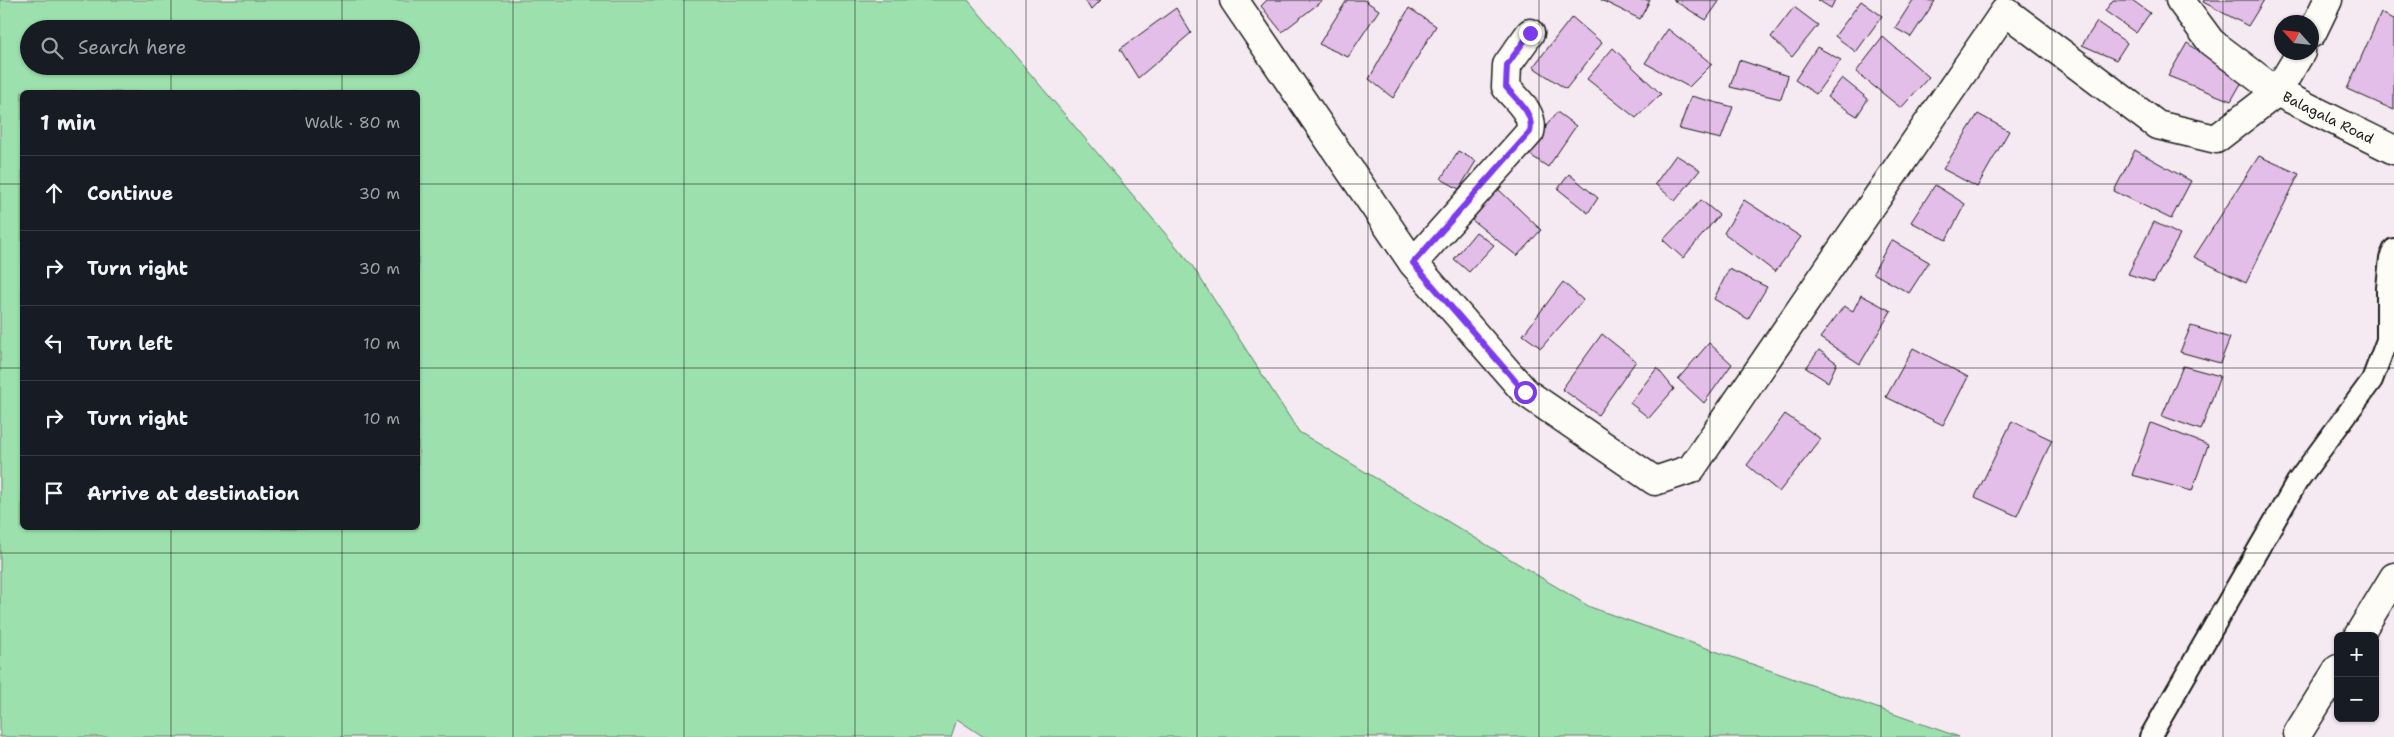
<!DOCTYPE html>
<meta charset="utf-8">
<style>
:root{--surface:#171b24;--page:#242831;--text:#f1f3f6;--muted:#9ea1a6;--line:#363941}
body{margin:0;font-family:"Shantell Sans",sans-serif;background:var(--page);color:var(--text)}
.controls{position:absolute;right:15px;bottom:15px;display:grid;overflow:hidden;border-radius:8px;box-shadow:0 1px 4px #0004}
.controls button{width:45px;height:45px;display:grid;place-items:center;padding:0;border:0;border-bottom:1px solid var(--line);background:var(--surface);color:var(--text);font:25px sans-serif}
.compass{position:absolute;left:2274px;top:15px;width:45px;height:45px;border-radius:50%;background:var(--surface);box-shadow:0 1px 4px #0004;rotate:297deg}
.stop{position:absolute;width:15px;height:15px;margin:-11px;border:4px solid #7c3aed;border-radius:50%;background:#fff}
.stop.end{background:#7c3aed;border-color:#fff;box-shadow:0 1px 5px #0008}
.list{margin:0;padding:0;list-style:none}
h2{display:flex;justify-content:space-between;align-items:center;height:65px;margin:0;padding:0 20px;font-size:21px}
h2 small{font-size:16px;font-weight:400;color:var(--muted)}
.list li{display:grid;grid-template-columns:32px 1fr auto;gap:15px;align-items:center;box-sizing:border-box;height:75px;padding:0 20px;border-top:1px solid var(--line)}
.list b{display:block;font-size:19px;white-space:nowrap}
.list em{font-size:16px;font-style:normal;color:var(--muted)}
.icon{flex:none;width:28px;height:28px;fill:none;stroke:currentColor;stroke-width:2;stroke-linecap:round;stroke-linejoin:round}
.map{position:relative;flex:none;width:2394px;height:737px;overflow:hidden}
.search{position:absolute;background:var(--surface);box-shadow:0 1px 4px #0004;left:20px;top:20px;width:400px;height:55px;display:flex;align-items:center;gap:12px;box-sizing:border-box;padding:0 18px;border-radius:28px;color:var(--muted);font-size:19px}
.panel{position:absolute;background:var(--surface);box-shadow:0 1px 4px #0004;left:20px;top:90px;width:400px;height:440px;border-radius:8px}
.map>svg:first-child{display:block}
.green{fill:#9ce1ad;stroke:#5c7e64;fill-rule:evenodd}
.building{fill:#e2bee8;stroke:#1c1c1c}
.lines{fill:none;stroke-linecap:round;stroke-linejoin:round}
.lane-casing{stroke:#1c1c1c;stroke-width:24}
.street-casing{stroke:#1c1c1c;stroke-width:31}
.lane{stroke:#fdfcf7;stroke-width:20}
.street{stroke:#fdfcf7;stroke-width:28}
.route{stroke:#7c3aed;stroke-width:6}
.grid{fill:none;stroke:#1c1c1c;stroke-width:1;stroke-opacity:0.55}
.labels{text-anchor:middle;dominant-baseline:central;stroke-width:4;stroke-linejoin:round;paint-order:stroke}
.street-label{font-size:14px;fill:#1c1c1c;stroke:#fdfcf7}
</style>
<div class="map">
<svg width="2394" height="737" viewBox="0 0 2394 737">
<rect width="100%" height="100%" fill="#f5e9f2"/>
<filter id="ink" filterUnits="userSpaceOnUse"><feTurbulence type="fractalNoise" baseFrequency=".02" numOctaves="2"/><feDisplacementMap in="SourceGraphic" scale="10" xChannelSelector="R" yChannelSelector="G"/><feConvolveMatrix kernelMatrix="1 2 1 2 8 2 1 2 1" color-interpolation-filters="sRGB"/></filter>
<g filter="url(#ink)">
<path class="green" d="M 0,0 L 968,0 L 1191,264 L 1299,432 L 1590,607 L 1959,737 L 984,737 L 957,719 L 951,737 L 0,737 ZM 29,29 L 411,29 L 411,66 L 29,66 ZM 22,92 L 418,92 L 418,528 L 22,528 Z"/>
<g class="building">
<path d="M 1085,0 L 1101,0 L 1091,10 Z"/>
<path d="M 1267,0 L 1323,0 L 1282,32 L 1261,6 Z"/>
<path d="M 1347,0 L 1364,0 L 1379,10 L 1348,57 L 1319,44 Z"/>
<path d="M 1601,0 L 1650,0 L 1640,19 Z"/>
<path d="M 1673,0 L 1720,0 L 1706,20 Z"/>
<path d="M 1818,0 L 1835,0 L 1831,8 Z"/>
<path d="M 1913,0 L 1935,1 L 1911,37 L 1895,28 Z"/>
<path d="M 2113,0 L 2132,0 L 2150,13 L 2136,33 L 2105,11 Z"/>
<path d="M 2204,0 L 2264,0 L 2248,26 L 2203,2 Z"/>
<path d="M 1861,1 L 1882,16 L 1856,52 L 1835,36 Z"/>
<path d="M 1794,7 L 1818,25 L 1792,57 L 1771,37 Z"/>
<path d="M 1176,8 L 1191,33 L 1138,78 L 1120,49 Z"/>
<path d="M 1409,8 L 1436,26 L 1393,98 L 1369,79 Z"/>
<path d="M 2381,13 L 2394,19 L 2394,110 L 2347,89 Z"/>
<path d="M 1572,17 L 1602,43 L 1566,89 L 1533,67 Z"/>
<path d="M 2097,22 L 2127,43 L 2116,60 L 2082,45 Z"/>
<path d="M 1668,29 L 1712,64 L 1689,87 L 1645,63 Z"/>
<path d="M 1883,37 L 1929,77 L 1901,108 L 1856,72 Z"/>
<path d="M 2187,43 L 2243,80 L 2231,101 L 2168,76 Z"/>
<path d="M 1817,47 L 1841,60 L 1816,94 L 1795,80 Z"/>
<path d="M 1613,48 L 1661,94 L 1636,118 L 1587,79 Z"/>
<path d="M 1739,60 L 1788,76 L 1781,99 L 1730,87 Z"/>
<path d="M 1842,78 L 1868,99 L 1857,116 L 1827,97 Z"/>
<path d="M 1691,96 L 1733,107 L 1721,139 L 1679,129 Z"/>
<path d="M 1557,112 L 1576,126 L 1548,167 L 1526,152 Z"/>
<path d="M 1978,114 L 2009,131 L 1977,187 L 1943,169 Z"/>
<path d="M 2135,150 L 2191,181 L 2171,219 L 2114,191 Z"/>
<path d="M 1458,151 L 1476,161 L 1459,189 L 1441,179 Z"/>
<path d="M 1676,155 L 1700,170 L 1675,201 L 1655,184 Z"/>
<path d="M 2259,156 L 2299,174 L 2246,283 L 2194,257 Z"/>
<path d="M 1569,174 L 1598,198 L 1588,213 L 1558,189 Z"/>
<path d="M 1935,185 L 1965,204 L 1946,240 L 1911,222 Z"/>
<path d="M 1497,188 L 1541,230 L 1517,256 L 1472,220 Z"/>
<path d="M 1701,200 L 1719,215 L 1683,258 L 1663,240 Z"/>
<path d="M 1744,200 L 1801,237 L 1775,272 L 1724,233 Z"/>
<path d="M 2154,222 L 2180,235 L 2154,282 L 2128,274 Z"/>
<path d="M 1476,232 L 1494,245 L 1469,272 L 1454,259 Z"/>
<path d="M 1891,240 L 1929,262 L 1909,293 L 1873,273 Z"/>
<path d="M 1729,269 L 1767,287 L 1748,319 L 1714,299 Z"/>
<path d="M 1563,282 L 1583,300 L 1541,348 L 1523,335 Z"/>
<path d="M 1861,295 L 1891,311 L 1860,364 L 1820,338 L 1844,306 L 1853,311 Z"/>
<path d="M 2191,326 L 2230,338 L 2220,363 L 2180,352 Z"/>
<path d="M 1602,334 L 1636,361 L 1598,415 L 1562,389 Z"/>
<path d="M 1709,343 L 1732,364 L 1704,403 L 1678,379 Z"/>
<path d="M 1913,348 L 1968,377 L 1943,425 L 1886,397 Z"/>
<path d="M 1819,350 L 1837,363 L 1828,382 L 1806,368 Z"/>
<path d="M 2183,366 L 2220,376 L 2201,430 L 2162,416 Z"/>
<path d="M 1657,368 L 1674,389 L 1649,418 L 1630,403 Z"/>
<path d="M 1785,414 L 1821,439 L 1779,492 L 1747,465 Z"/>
<path d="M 2012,421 L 2052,440 L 2017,516 L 1975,497 Z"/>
<path d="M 2151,423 L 2208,445 L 2192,491 L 2132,475 Z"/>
</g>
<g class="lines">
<g class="lane-casing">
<path id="lane" d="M 2150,737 L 2297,482 L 2372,380 L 2387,340 L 2387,288 L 2390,258 L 2394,249"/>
</g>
<g class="street-casing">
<g id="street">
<path d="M 1234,0 L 1413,263 L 1525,392 L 1655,481 L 1691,469 L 2005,11 L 2157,125 L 2216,139 L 2277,92 L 2211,42 L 2180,0"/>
<path d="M 2312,33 L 2328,0"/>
<path id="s1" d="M 2301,52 L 2277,92 L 2394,150"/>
<path d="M 1413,263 L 1530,132 C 1535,114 1516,99 1506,87 L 1507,65 L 1530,33"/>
<path d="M 2358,636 L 2394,577"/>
<path d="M 2298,733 L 2338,669"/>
</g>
</g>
<use href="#lane" class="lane"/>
<use href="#street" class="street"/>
</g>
</g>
<g class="lines" filter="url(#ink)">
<path class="route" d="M 1525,392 L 1413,263 L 1530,132 C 1535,114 1516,99 1506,87 L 1507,65 L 1530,33"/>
</g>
<path class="grid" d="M 171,0 L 171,29M 342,0 L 342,29M 513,0 L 513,737M 684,0 L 684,737M 855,0 L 855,737M 1026,0 L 1026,737M 1197,0 L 1197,737M 1368,0 L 1368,737M 1539,0 L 1539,737M 1710,0 L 1710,737M 1881,0 L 1881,737M 2052,0 L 2052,737M 2223,0 L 2223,737M 171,66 L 171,92M 342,66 L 342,92M 0,184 L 22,184M 418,184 L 2394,184M 0,368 L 22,368M 418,368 L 2394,368M 171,528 L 171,737M 342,528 L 342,737M 0,553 L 2394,553"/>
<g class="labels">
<g class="street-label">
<text stroke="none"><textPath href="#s1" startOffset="104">Balagala Road</textPath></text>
</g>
</g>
</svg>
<div class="controls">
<button>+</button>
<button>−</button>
</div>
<svg class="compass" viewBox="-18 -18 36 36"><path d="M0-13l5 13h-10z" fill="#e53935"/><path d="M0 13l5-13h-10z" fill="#9ea1a6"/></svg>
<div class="stop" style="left:1525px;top:392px"></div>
<div class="stop end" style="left:1530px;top:33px"></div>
<div class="search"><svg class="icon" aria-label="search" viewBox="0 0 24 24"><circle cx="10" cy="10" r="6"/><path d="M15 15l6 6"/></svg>Search here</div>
<section class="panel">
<h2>1 min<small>Walk · 80 m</small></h2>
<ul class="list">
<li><svg class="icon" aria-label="ahead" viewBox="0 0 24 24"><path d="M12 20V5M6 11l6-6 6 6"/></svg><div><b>Continue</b></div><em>30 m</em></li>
<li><svg class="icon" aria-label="right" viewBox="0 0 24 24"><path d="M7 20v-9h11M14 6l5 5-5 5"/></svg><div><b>Turn right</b></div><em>30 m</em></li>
<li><svg class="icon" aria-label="left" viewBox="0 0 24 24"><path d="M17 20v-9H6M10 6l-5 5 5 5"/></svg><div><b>Turn left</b></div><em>10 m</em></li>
<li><svg class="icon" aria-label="right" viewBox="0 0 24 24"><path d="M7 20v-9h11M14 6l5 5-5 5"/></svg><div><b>Turn right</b></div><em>10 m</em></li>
<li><svg class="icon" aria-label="arrive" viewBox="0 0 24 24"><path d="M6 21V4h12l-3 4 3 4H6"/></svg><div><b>Arrive at destination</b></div></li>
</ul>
</section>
</div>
